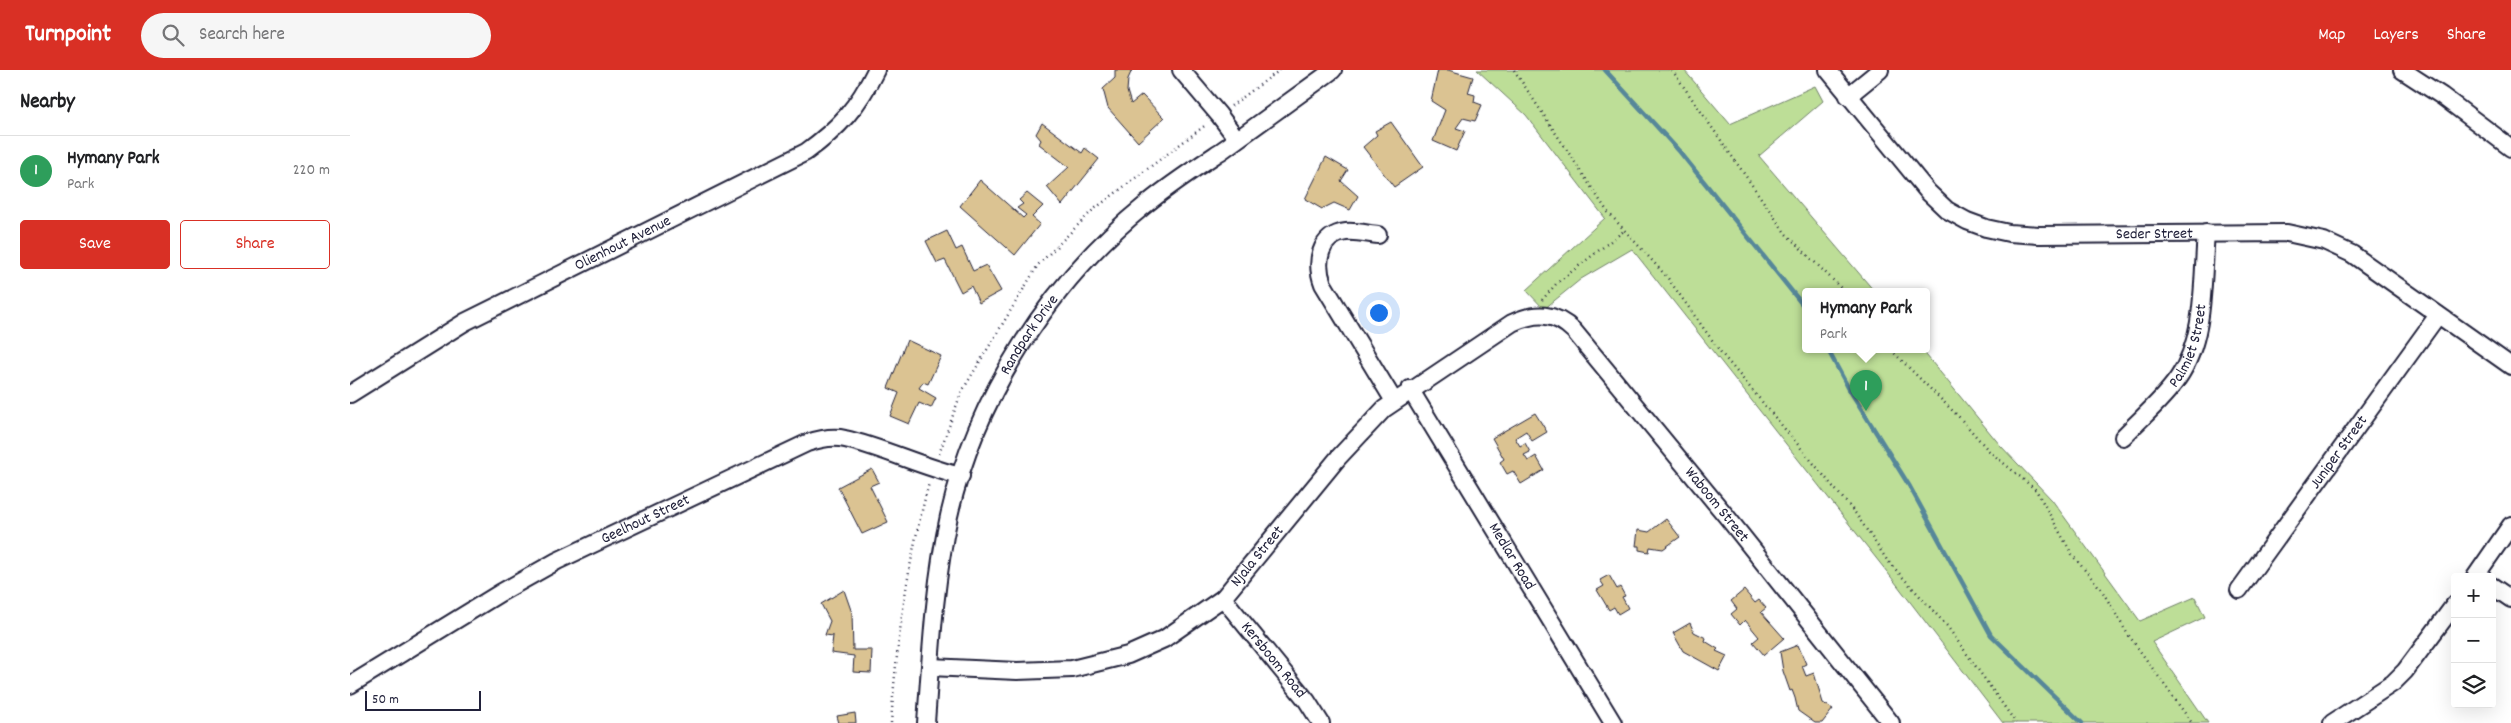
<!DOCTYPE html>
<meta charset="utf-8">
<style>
:root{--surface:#fff;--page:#f6f6f6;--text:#202124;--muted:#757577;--line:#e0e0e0;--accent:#d93025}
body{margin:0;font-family:Dekko,sans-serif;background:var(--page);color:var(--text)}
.controls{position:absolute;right:15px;bottom:15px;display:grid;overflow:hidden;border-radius:5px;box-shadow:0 5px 20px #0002}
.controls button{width:45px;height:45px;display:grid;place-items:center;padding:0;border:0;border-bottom:1px solid var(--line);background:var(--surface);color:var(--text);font:25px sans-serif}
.scale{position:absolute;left:15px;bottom:12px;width:116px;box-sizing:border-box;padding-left:5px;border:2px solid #22223b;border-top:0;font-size:14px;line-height:18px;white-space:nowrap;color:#22223b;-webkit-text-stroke:4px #fff;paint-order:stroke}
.you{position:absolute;left:1028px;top:242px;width:18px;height:18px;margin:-12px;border:4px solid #fff;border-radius:50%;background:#1a73e8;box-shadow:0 0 0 8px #1a73e833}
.badge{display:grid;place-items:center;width:32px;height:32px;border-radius:50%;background:var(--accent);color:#fff;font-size:16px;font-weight:700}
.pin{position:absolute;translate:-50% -41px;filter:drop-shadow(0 1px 2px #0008)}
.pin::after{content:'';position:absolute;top:26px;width:18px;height:15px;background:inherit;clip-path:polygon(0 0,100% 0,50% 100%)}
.popup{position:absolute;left:1452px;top:218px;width:128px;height:65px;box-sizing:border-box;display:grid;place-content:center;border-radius:5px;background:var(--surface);filter:drop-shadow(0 1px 4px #0005);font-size:16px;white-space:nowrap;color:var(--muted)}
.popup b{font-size:19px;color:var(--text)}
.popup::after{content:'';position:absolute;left:50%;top:100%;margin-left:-10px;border:10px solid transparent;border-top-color:var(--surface)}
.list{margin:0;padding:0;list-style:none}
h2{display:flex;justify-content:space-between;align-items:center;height:65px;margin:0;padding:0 20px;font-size:21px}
h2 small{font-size:16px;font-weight:400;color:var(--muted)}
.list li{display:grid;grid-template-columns:32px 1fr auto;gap:15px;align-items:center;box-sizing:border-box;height:70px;padding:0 20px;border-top:1px solid var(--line)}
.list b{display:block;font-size:19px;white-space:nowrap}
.list p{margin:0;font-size:16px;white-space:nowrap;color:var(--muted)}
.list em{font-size:16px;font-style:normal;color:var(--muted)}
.actions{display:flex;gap:10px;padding:15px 20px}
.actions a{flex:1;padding:11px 0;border:1px solid var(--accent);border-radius:5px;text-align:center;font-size:18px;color:var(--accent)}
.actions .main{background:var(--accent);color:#fff}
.icon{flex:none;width:28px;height:28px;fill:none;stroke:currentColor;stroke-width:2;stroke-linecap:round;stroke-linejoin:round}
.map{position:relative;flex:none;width:2161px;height:653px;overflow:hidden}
header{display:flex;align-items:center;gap:30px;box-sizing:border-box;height:70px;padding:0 25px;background:var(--accent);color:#fff}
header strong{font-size:24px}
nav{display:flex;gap:28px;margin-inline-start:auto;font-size:18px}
.search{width:350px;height:45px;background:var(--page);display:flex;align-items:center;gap:12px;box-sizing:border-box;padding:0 18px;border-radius:28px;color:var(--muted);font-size:19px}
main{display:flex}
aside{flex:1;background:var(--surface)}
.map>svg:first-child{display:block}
.green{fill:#bdde97;stroke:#708069}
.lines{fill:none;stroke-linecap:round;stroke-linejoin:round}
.stream{stroke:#578799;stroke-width:4.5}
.building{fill:#dbc392;stroke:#22223b}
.minor-casing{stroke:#22223b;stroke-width:20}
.path{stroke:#22223b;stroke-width:2.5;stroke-dasharray:1 4;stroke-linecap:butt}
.minor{stroke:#fff;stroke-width:16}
.labels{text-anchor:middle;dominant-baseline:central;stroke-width:4;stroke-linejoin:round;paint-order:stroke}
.street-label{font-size:16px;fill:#22223b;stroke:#fff}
</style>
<header>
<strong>Turnpoint</strong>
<div class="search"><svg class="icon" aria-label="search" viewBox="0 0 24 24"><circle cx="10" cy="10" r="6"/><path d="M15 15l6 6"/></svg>Search here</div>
<nav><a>Map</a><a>Layers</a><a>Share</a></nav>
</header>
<main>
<aside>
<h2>Nearby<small></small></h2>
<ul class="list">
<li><span class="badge" style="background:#2e9e5b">1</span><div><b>Hymany Park</b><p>Park</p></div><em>220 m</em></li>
</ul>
<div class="actions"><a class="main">Save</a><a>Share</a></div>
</aside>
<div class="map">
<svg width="2161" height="653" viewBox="0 0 2161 653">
<rect width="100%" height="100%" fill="#fff"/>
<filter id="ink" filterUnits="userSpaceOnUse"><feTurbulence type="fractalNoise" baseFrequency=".02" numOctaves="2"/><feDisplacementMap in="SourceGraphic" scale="10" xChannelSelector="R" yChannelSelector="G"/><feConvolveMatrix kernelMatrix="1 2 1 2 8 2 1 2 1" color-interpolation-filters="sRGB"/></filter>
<g filter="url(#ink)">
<path class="green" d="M 1127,0 L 1334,0 L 1380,54 L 1465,16 L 1473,31 L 1409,86 L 1525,222 L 1456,222 L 1456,280 L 1572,280 L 1650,375 L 1702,430 L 1790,551 L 1845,527 L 1855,547 L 1802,572 L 1858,653 L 1653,653 L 1541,507 L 1282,179 L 1231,209 L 1194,239 L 1176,220 L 1255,148 L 1176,45 Z"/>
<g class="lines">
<g class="stream">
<path d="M 1255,0 L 1330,82 L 1456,239"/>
<path d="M 1478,280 L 1499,319 L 1560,417 L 1641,565 L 1732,653"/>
</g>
</g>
<g class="building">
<path d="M 765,0 L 782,0 L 778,9 L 777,21 L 781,34 L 792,25 L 814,48 L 788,72 L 758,38 L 753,19 L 765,8 Z"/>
<path d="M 1088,0 L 1098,0 L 1123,7 L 1118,23 L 1125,25 L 1124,32 L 1132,35 L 1125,51 L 1113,48 L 1106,58 L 1115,61 L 1106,81 L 1083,71 L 1095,40 L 1081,31 Z"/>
<path d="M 1041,52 L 1073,97 L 1044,117 L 1013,77 L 1027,65 L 1025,61 Z"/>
<path d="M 692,53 L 732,83 L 735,78 L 749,89 L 712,135 L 697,117 L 719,97 L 689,74 L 691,70 L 686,64 Z"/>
<path d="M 976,87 L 998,100 L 991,111 L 1008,126 L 1000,140 L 984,133 L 972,139 L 955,129 Z"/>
<path d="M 630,110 L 673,148 L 676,145 L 667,138 L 673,134 L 669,130 L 677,123 L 693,136 L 682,147 L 690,154 L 665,185 L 610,136 Z"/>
<path d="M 597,161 L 606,180 L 612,177 L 623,201 L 636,195 L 651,221 L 629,233 L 621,216 L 611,222 L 595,190 L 587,193 L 576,171 Z"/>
<path d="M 557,270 L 591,286 L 578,314 L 573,312 L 569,318 L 586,328 L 581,338 L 569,333 L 559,354 L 540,346 L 549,323 L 538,318 Z"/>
<path d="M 1185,343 L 1197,362 L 1182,371 L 1176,361 L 1165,368 L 1170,376 L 1175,373 L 1180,382 L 1174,385 L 1178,391 L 1186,386 L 1194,400 L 1171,414 L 1163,401 L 1157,404 L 1150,392 L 1154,389 L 1142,368 Z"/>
<path d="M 522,399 L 529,412 L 520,416 L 538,452 L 512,464 L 488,417 Z"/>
<path d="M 1316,449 L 1330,467 L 1313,479 L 1300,477 L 1299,482 L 1289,480 L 1289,476 L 1286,476 L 1288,460 L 1299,462 Z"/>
<path d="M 1259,505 L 1267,519 L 1270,517 L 1275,526 L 1272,527 L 1278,538 L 1268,544 L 1264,537 L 1259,540 L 1247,520 L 1254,516 L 1250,510 Z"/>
<path d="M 494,520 L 502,543 L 503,580 L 522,580 L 521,603 L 503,602 L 504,586 L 481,583 L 483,566 L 475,565 L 480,551 L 471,534 Z"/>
<path d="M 1394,520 L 1405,533 L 1409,530 L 1416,538 L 1411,542 L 1434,568 L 1414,585 L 1403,572 L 1409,567 L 1395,550 L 1390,555 L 1381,544 L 1387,539 L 1381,531 Z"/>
<path d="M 1340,553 L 1344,562 L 1356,568 L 1355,571 L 1368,579 L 1366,581 L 1377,586 L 1369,601 L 1333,581 L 1323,563 Z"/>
<path d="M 1448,575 L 1456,594 L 1452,596 L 1456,606 L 1464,603 L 1473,633 L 1483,639 L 1472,653 L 1465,653 L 1448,641 L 1445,628 L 1442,620 L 1440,621 L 1433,601 L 1430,582 Z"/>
<path d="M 505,643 L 506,653 L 489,653 L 487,646 Z"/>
</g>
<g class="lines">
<g class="minor-casing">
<g id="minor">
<path d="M 831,0 L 869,45 L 887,69"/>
<path id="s1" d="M 1478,0 L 1578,122 L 1597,140 L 1617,151 L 1636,158 L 1659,163 L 1689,165 L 1937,163 L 1974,171 L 2002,184 L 2161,296"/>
<path d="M 2052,0 L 2092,26 L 2161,78"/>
<path d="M 1498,26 L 1530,0"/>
<path d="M 1028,165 C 1018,164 1006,161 996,162 C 969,165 965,193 973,214 L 1044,331"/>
<path id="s2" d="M 1060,319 L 1263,653"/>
<path id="s3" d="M 0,324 L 115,252 L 456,82 C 489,58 508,37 526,0"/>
<path id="s4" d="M 1773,367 C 1791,348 1813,330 1828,308 C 1856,268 1852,210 1856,163"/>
<path d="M 2125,507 L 2161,455"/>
<path d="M 2142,516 L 2161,529"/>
<path id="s5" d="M 1889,520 L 2088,245"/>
<path id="s6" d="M 873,528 L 957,631 L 971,653"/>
<path id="s7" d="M 580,597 L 667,601 L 722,599 L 778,585 L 814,569 L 873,528 L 988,388 L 1034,339 L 1162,253 C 1186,242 1205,242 1224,261 L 1377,447 L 1541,653"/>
<path id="s8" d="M 0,615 L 150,523 L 207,491 L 457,373 C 469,369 483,366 495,369 C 535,378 571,397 611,406"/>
<path id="s9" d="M 576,653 C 581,584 584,514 599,446 C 626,327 699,213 794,136 C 819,115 847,97 874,79 C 910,53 947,26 983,0"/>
<path d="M 1982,653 L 2043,613 L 2055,601 L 2105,534"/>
</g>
</g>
<g class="path">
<path d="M 1164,0 L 1257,141 L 1317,207 L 1372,284 L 1506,444 L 1537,490 L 1597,556 L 1666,653"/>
<path d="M 1322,0 L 1436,164 L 1495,222"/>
<path d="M 881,36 L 930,0"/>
<path d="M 1192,230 L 1207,213 L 1275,160"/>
<path d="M 1541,280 L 1610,348 L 1639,381 L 1686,420 L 1723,486 L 1751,519 L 1777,563 L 1842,653"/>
<path d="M 589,384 L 611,323 L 688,195 L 743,140 L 857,54"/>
<path d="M 541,653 C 547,569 557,495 579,413"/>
</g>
<use href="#minor" class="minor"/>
</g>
</g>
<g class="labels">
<g class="street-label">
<text stroke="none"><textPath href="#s1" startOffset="396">Seder Street</textPath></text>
<text stroke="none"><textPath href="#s3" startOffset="312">Olienhout Avenue</textPath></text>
<text stroke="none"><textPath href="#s9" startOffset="408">Randpark Drive</textPath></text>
<text stroke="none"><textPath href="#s4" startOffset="115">Palmiet Street</textPath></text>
<text stroke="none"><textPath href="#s5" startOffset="170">Juniper Street</textPath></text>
<text stroke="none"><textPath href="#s7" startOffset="1006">Waboom Street</textPath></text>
<text stroke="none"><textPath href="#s8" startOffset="339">Geelhout Street</textPath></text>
<text stroke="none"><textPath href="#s2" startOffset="196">Medlar Road</textPath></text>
<text stroke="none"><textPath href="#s7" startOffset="365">Njala Street</textPath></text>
<text stroke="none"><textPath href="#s6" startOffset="80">Kersboom Road</textPath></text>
</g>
</g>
</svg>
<div class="controls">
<button>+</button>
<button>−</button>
<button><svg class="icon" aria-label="layers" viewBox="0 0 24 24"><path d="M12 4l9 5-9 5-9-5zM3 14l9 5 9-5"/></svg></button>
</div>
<div class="scale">50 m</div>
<div class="you"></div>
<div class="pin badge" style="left:1516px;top:341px;background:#2e9e5b">1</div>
<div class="popup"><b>Hymany Park</b>Park</div>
</div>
</main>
